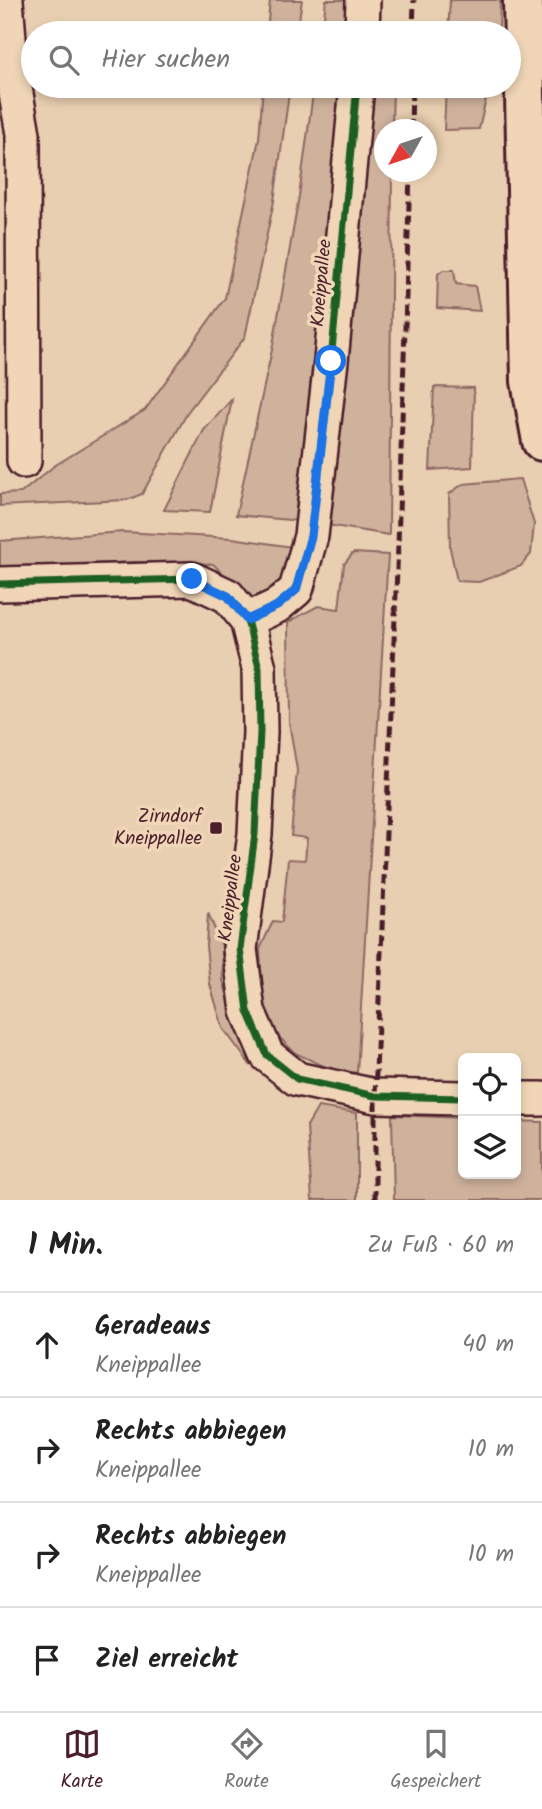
<!DOCTYPE html>
<html lang="de">
<meta charset="utf-8">
<style>
:root{--surface:#fff;--page:#f2f2f2;--text:#222;--muted:#767676;--line:#e0e0e0;--accent:#4a1f2b}
body{margin:0;font-family:Kalam,sans-serif;background:var(--page);color:var(--text)}
.controls{position:absolute;right:21px;bottom:21px;display:grid;overflow:hidden;border-radius:10px;box-shadow:0 4px 10px #0003}
.controls button{width:63px;height:63px;display:grid;place-items:center;padding:0;border:0;border-bottom:2px solid var(--line);background:var(--surface);color:var(--text);font:35px sans-serif}
.compass{position:absolute;left:374px;top:119px;width:63px;height:63px;border-radius:50%;background:var(--surface);box-shadow:0 4px 10px #0003;rotate:230deg}
.stop{position:absolute;width:21px;height:21px;margin:-16px;border:5px solid #1a73e8;border-radius:50%;background:#fff}
.stop.end{background:#1a73e8;border-color:#fff;box-shadow:0 2px 7px #0008}
.list{margin:0;padding:0;list-style:none}
h2{display:flex;justify-content:space-between;align-items:center;height:91px;margin:0;padding:0 28px;font-size:30px}
h2 small{font-size:23px;font-weight:400;color:var(--muted)}
.list li{display:grid;grid-template-columns:46px 1fr auto;gap:21px;align-items:center;box-sizing:border-box;height:105px;padding:0 28px;border-top:2px solid var(--line)}
.list b{display:block;font-size:26px;white-space:nowrap}
.list p{margin:0;font-size:23px;white-space:nowrap;color:var(--muted)}
.list em{font-size:23px;font-style:normal;color:var(--muted)}
.icon{flex:none;width:38px;height:38px;fill:none;stroke:currentColor;stroke-width:2;stroke-linecap:round;stroke-linejoin:round}
.map{position:relative;flex:none;width:542px;height:1200px;overflow:hidden}
.search{position:absolute;background:var(--surface);box-shadow:0 4px 10px #0003;left:21px;right:21px;top:21px;height:77px;display:flex;align-items:center;gap:18px;box-sizing:border-box;padding:0 24px;border-radius:38px;color:var(--muted);font-size:26px}
.sheet{height:511px;background:var(--surface)}
nav{display:flex;justify-content:space-around;align-items:center;box-sizing:border-box;height:98px;border-top:2px solid var(--line);background:var(--surface);font-size:19px;color:var(--muted)}
nav a{display:grid;justify-items:center;gap:4px}
nav .on{color:var(--accent)}
.map>svg:first-child{display:block}
.green{fill:#cfb29c;stroke:#8c6864;stroke-width:2}
.lines{fill:none;stroke-linecap:round;stroke-linejoin:round}
.minor-casing{stroke:#4a1f2b;stroke-width:38}
.tertiary-casing{stroke:#4a1f2b;stroke-width:44}
.minor{stroke:#f0d6b7;stroke-width:33}
.tertiary{stroke:#f0d6b7;stroke-width:38}
.rail{stroke:#4a1f2b;stroke-width:5;stroke-dasharray:10 5;stroke-linecap:butt}
.cycleway-casing{stroke:#f0d6b7;stroke-width:11}
.cycleway{stroke:#1b5e20;stroke-width:7}
.route{stroke:#1a73e8;stroke-width:9}
.poi-dot{fill:#4a1f2b;stroke:#f0d6b7;stroke-width:2.5}
.labels{text-anchor:middle;dominant-baseline:central;stroke-width:7;stroke-linejoin:round;paint-order:stroke}
.street-label{font-size:19px;fill:#4a1f2b;stroke:#f0d6b7}
.poi-label{font-size:19px;fill:#4a1f2b;stroke:#f0d6b7;text-anchor:end}
</style>
<div class="map">
<svg width="542" height="1200" viewBox="0 0 542 1200">
<rect width="100%" height="100%" fill="#e9cfb1"/>
<filter id="ink" filterUnits="userSpaceOnUse"><feTurbulence type="fractalNoise" baseFrequency=".0143" numOctaves="2"/><feDisplacementMap in="SourceGraphic" scale="14" xChannelSelector="R" yChannelSelector="G"/><feConvolveMatrix kernelMatrix="1 2 1 2 8 2 1 2 1" color-interpolation-filters="sRGB"/></filter>
<g filter="url(#ink)">
<g class="green">
<path d="M 270,0 L 302,0 L 297,33 L 267,33 Z"/>
<path d="M 326,0 L 355,0 L 353,33 L 322,33 Z"/>
<path d="M 450,0 L 500,0 L 499,33 L 448,33 Z"/>
<path d="M 263,86 L 290,86 L 274,201 L 245,337 L 189,410 L 142,494 L 127,500 L 0,506 L 0,494 L 21,493 L 54,466 L 145,410 L 225,298 L 259,139 Z"/>
<path d="M 314,86 L 348,86 L 300,521 L 236,515 L 273,345 L 299,196 Z"/>
<path d="M 365,86 L 393,86 L 392,129 L 384,130 L 384,172 L 392,172 L 389,535 L 321,524 Z"/>
<path d="M 446,86 L 489,86 L 479,129 L 444,130 Z"/>
<path d="M 443,270 L 454,270 L 456,284 L 475,286 L 480,311 L 437,308 L 438,274 Z"/>
<path d="M 434,387 L 474,388 L 472,467 L 430,470 Z"/>
<path d="M 232,399 L 210,512 L 164,510 L 204,430 Z"/>
<path d="M 520,479 L 534,524 L 531,554 L 521,566 L 479,582 L 457,581 L 450,548 L 449,494 L 463,484 Z"/>
<path d="M 123,532 L 232,538 L 299,548 L 284,586 L 259,598 L 247,597 L 213,564 L 135,562 L 0,568 L 0,541 Z"/>
<path d="M 353,553 L 388,555 L 357,1073 L 328,1068 L 295,1053 L 270,1028 L 262,989 L 260,949 L 273,921 L 282,922 L 288,859 L 305,860 L 307,838 L 291,836 L 297,770 L 289,722 L 288,622 L 318,606 L 339,609 L 344,564 Z"/>
<path d="M 208,913 L 222,946 L 223,980 L 235,1024 L 251,1066 L 223,1028 L 210,984 L 206,946 Z"/>
<path d="M 318,1107 L 357,1113 L 357,1200 L 312,1200 L 307,1126 Z"/>
<path d="M 392,1115 L 463,1118 L 463,1174 L 516,1174 L 516,1121 L 542,1122 L 542,1200 L 394,1200 Z"/>
</g>
<g class="lines">
<g class="minor-casing">
<g id="minor">
<path d="M 6,0 L 11,65 L 23,134 L 24,461"/>
<path d="M 362,33 L 363,0"/>
<path d="M 0,584 L 192,579 L 228,596 L 247,620 L 259,668 L 260,732 L 255,834 L 240,949 L 248,1011 L 267,1055 L 297,1079 L 375,1096 L 463,1098"/>
<path d="M 247,620 L 277,606 L 296,590 L 311,536 L 331,361 L 357,86"/>
<path d="M 516,1099 L 542,1099"/>
</g>
</g>
<g class="tertiary-casing">
<path id="tertiary" d="M 523,0 L 531,381 L 542,441"/>
</g>
<use href="#minor" class="minor"/>
<use href="#tertiary" class="tertiary"/>
<g class="rail">
<path d="M 413,33 L 414,0"/>
<path d="M 411,130 L 412,86"/>
<path d="M 375,1200 L 375,1096 L 398,545 L 410,172"/>
</g>
<g class="cycleway-casing">
<g id="cycleway">
<path d="M 0,584 L 192,579 L 228,596 L 247,620 L 259,668 L 260,732 L 255,834 L 240,949 L 248,1011 L 267,1055 L 297,1079 L 375,1096 L 463,1098"/>
<path d="M 247,620 L 277,606 L 296,590 L 311,536 L 331,361 L 357,86"/>
</g>
</g>
<use href="#cycleway" class="cycleway"/>
</g>
</g>
<g class="lines" filter="url(#ink)">
<path class="route" d="M 192,579 L 228,596 L 247,620 L 277,606 L 296,590 L 311,536 L 331,361"/>
</g>
<rect class="poi-dot" x="209" y="821" width="14" height="14" rx="3.5"/>
<g class="labels">
<g class="street-label">
<text transform="translate(322 283) rotate(-85)">Kneippallee</text>
<text transform="translate(231 898) rotate(-83)">Kneippallee</text>
</g>
<g class="poi-label">
<text x="202" y="817">Zirndorf<tspan x="202" dy="22">Kneippallee</tspan></text>
</g>
</g>
</svg>
<div class="controls">
<button><svg class="icon" aria-label="locate" viewBox="0 0 24 24"><circle cx="12" cy="12" r="6"/><path d="M12 2v4M12 18v4M2 12h4M18 12h4"/></svg></button>
<button><svg class="icon" aria-label="layers" viewBox="0 0 24 24"><path d="M12 4l9 5-9 5-9-5zM3 14l9 5 9-5"/></svg></button>
</div>
<svg class="compass" viewBox="-18 -18 36 36"><path d="M0-13l5 13h-10z" fill="#e53935"/><path d="M0 13l5-13h-10z" fill="#767676"/></svg>
<div class="stop" style="left:331px;top:361px"></div>
<div class="stop end" style="left:192px;top:579px"></div>
<div class="search"><svg class="icon" aria-label="search" viewBox="0 0 24 24"><circle cx="10" cy="10" r="6"/><path d="M15 15l6 6"/></svg>Hier suchen</div>
</div>
<section class="sheet">
<h2>1 Min.<small>Zu Fuß · 60 m</small></h2>
<ul class="list">
<li><svg class="icon" aria-label="ahead" viewBox="0 0 24 24"><path d="M12 20V5M6 11l6-6 6 6"/></svg><div><b>Geradeaus</b><p>Kneippallee</p></div><em>40 m</em></li>
<li><svg class="icon" aria-label="right" viewBox="0 0 24 24"><path d="M7 20v-9h11M14 6l5 5-5 5"/></svg><div><b>Rechts abbiegen</b><p>Kneippallee</p></div><em>10 m</em></li>
<li><svg class="icon" aria-label="right" viewBox="0 0 24 24"><path d="M7 20v-9h11M14 6l5 5-5 5"/></svg><div><b>Rechts abbiegen</b><p>Kneippallee</p></div><em>10 m</em></li>
<li><svg class="icon" aria-label="arrive" viewBox="0 0 24 24"><path d="M6 21V4h12l-3 4 3 4H6"/></svg><div><b>Ziel erreicht</b></div></li>
</ul>
</section>
<nav>
<a class="on"><svg class="icon" aria-label="map" viewBox="0 0 24 24"><path d="M3 6l6-2 6 2 6-2v14l-6 2-6-2-6 2zM9 4v14M15 6v14"/></svg>Karte</a>
<a><svg class="icon" aria-label="directions" viewBox="0 0 24 24"><path d="M12 3l9 9-9 9-9-9zM9 14v-3h6M13 9l2 2-2 2"/></svg>Route</a>
<a><svg class="icon" aria-label="saved" viewBox="0 0 24 24"><path d="M7 4h10v16l-5-4-5 4z"/></svg>Gespeichert</a>
</nav>
